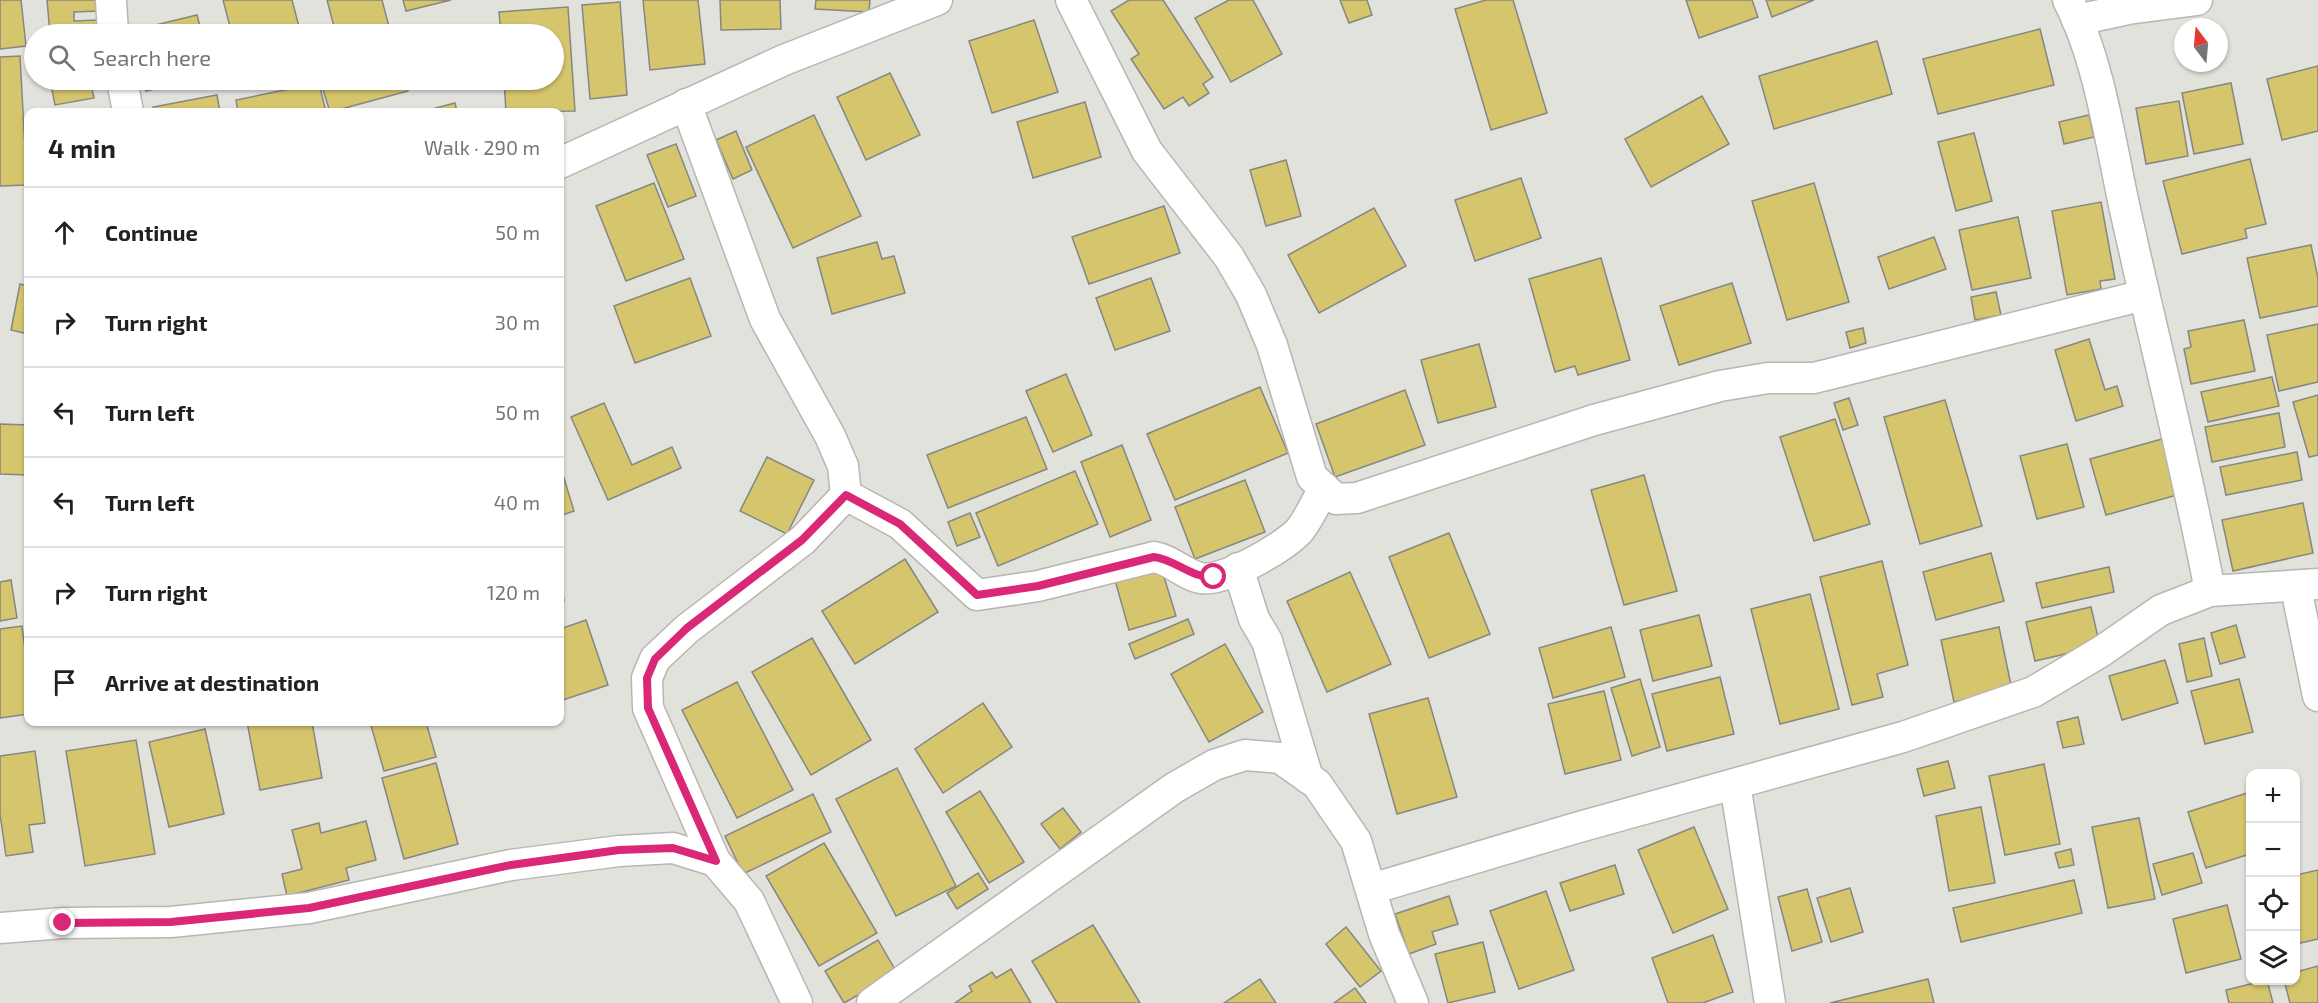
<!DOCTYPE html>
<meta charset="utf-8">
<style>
:root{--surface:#fff;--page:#f2f2f2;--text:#202124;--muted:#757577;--line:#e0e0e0}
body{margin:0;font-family:"Exo 2",sans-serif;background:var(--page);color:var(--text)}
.controls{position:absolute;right:18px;bottom:18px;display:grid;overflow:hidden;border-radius:12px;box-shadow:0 2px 4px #0004}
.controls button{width:54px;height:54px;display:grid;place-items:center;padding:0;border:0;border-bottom:2px solid var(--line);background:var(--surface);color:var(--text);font:30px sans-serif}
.compass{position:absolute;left:2174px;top:18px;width:54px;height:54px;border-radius:50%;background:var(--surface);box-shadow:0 2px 4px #0004;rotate:344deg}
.stop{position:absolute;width:18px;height:18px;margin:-14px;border:4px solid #db2777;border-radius:50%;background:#fff}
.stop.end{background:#db2777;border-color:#fff;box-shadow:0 2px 6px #0008}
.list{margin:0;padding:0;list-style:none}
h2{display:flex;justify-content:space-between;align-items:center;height:78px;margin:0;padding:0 24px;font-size:26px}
h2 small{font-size:20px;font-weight:400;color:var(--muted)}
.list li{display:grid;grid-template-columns:39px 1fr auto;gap:18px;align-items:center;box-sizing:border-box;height:90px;padding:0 24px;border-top:2px solid var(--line)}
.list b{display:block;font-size:22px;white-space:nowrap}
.list em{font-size:20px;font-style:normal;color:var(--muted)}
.icon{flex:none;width:33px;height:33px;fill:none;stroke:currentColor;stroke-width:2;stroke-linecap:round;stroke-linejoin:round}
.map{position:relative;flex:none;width:2318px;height:1003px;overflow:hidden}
.search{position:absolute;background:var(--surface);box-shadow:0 2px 4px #0004;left:24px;top:24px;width:540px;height:66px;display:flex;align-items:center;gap:15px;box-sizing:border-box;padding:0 21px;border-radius:33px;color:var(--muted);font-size:22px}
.panel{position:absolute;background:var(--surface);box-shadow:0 2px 4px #0004;left:24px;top:108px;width:540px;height:618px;border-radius:12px}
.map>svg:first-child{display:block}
.building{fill:#d5c56d;stroke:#878782;stroke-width:1.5}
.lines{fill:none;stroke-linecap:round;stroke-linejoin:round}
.minor-casing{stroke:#b7b6b2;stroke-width:33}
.minor{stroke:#fff;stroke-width:30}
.route{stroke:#db2777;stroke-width:8}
</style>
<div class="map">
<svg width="2318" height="1003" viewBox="0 0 2318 1003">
<rect width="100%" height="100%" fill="#e2e2dd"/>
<g class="building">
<path d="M 0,0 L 21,0 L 26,46 L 0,49 Z"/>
<path d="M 47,0 L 97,0 L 98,11 L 74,12 L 74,21 L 98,20 L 99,34 L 50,34 Z"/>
<path d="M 223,0 L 292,0 L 301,34 L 232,34 Z"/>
<path d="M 327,0 L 382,0 L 391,34 L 336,34 Z"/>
<path d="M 403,0 L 451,0 L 406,11 Z"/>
<path d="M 643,0 L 698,0 L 705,64 L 650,70 Z"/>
<path d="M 720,0 L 780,0 L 781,29 L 721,30 Z"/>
<path d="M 816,0 L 870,0 L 869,12 L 815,9 Z"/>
<path d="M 1129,0 L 1163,0 L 1213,77 L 1203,84 L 1209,93 L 1189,106 L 1183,97 L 1164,109 L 1131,59 L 1139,54 L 1111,11 Z"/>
<path d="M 1229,0 L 1253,0 L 1282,54 L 1231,82 L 1195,18 Z"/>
<path d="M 1340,0 L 1367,0 L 1372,15 L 1349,23 Z"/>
<path d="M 1486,0 L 1513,0 L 1547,113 L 1491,130 L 1455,9 Z"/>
<path d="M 1686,0 L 1752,0 L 1758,17 L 1699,38 Z"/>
<path d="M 1766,0 L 1814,0 L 1772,17 Z"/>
<path d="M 620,2 L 627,95 L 590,99 L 582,5 Z"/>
<path d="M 568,7 L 575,111 L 506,112 L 504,80 L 554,80 L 554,34 L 501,34 L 499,12 Z"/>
<path d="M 197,15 L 202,34 L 132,34 L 131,31 Z"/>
<path d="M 1034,20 L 1058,92 L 992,113 L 969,41 Z"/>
<path d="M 2040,29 L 2054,85 L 1938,114 L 1923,59 Z"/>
<path d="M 1877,41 L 1892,94 L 1774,129 L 1759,76 Z"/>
<path d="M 20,56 L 27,185 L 0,186 L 0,57 Z"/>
<path d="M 2318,66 L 2318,131 L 2282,140 L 2267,79 Z"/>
<path d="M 890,73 L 920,135 L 866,160 L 837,97 Z"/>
<path d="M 50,80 L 90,80 L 94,98 L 55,105 Z"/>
<path d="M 143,80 L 193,80 L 146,91 Z"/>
<path d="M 320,80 L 404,80 L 408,91 L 330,112 Z"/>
<path d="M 319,83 L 326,112 L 238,112 L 236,100 Z"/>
<path d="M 2231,83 L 2243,144 L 2194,154 L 2182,93 Z"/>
<path d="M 217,95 L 220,112 L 154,112 L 153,107 Z"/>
<path d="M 1702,96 L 1729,144 L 1651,187 L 1625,139 Z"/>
<path d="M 2179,101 L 2188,156 L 2146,164 L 2136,108 Z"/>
<path d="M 1085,102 L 1101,157 L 1033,178 L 1017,122 Z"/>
<path d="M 455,103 L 457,112 L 424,112 L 424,111 Z"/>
<path d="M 814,115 L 861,216 L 793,248 L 746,147 Z"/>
<path d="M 2089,115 L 2094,137 L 2064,144 L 2059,122 Z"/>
<path d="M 736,131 L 752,170 L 733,179 L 716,140 Z"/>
<path d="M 1974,133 L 1992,201 L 1956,211 L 1938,142 Z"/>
<path d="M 676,144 L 696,196 L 668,207 L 647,155 Z"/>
<path d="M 2250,159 L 2266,224 L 2245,229 L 2247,238 L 2182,254 L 2163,181 Z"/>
<path d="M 1286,160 L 1301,216 L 1266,226 L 1250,170 Z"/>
<path d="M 1521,178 L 1541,238 L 1475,261 L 1455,200 Z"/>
<path d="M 654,183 L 684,259 L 626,281 L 596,206 Z"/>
<path d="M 1814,183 L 1849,302 L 1787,320 L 1752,201 Z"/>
<path d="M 2101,202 L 2115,279 L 2100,281 L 2101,289 L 2067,295 L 2052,211 Z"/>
<path d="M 1164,206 L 1180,253 L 1089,284 L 1072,237 Z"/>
<path d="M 1374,208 L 1406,266 L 1319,313 L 1288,255 Z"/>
<path d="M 2018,217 L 2031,278 L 1972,290 L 1959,230 Z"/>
<path d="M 1934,237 L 1946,269 L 1889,289 L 1878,257 Z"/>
<path d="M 877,242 L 882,259 L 894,256 L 905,293 L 832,314 L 817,258 Z"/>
<path d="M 2311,245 L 2318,278 L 2318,306 L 2260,318 L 2247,258 Z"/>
<path d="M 1601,258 L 1630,360 L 1578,375 L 1575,366 L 1555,372 L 1529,279 Z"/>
<path d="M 690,278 L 711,336 L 635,363 L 614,306 Z"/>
<path d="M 1151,278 L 1170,331 L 1115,350 L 1096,298 Z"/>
<path d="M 1732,283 L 1751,343 L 1679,365 L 1660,306 Z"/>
<path d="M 20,284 L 28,286 L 28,334 L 11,330 Z"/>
<path d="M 1996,292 L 2001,315 L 1975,320 L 1971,297 Z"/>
<path d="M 2244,320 L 2255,371 L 2191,384 L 2184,349 L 2191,347 L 2188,331 Z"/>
<path d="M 2318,324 L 2318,382 L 2279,391 L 2267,335 Z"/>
<path d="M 1863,328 L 1866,343 L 1850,348 L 1846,332 Z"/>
<path d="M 2089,339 L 2105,390 L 2117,386 L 2123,406 L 2076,421 L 2055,350 Z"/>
<path d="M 1479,344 L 1496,407 L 1438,423 L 1421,360 Z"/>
<path d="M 1066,374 L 1092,435 L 1053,452 L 1026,391 Z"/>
<path d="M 2272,377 L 2279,406 L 2208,422 L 2201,392 Z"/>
<path d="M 1260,387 L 1288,453 L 1175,500 L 1147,434 Z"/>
<path d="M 1405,390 L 1425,445 L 1335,477 L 1316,424 Z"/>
<path d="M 2318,395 L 2318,455 L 2309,457 L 2293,402 Z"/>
<path d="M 1849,398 L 1858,425 L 1843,430 L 1834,403 Z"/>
<path d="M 1945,400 L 1982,526 L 1920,544 L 1884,417 Z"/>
<path d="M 604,403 L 632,465 L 672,447 L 681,468 L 608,500 L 571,417 Z"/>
<path d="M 2279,413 L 2285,447 L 2212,462 L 2205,427 Z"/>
<path d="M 1026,417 L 1047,469 L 948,508 L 927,455 Z"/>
<path d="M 1835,419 L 1870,524 L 1814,541 L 1780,437 Z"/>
<path d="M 0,424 L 28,425 L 28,475 L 0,474 Z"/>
<path d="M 2162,439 L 2177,495 L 2106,515 L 2090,459 Z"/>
<path d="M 2067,444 L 2084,507 L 2037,519 L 2020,456 Z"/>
<path d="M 1122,445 L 1151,520 L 1110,537 L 1081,462 Z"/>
<path d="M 2297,452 L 2302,480 L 2226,495 L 2220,467 Z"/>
<path d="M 767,457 L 814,480 L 787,534 L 740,511 Z"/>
<path d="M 560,465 L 574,511 L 560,516 Z"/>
<path d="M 1075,471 L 1098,524 L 998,566 L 976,513 Z"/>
<path d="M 1644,475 L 1677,591 L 1624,605 L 1591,490 Z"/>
<path d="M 1245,480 L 1265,532 L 1195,559 L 1175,507 Z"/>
<path d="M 2303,503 L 2313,553 L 2233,571 L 2222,520 Z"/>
<path d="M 970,513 L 980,537 L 957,546 L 948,522 Z"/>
<path d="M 1449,533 L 1490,634 L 1429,658 L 1389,557 Z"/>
<path d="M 1991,553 L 2004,601 L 1936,620 L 1923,572 Z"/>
<path d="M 905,559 L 938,612 L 855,664 L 822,611 Z"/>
<path d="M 1882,561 L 1908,665 L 1877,674 L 1883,697 L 1852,705 L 1820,577 Z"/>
<path d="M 1161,567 L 1176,616 L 1129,630 L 1115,580 Z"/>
<path d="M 2109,567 L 2114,592 L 2042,608 L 2036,583 Z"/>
<path d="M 1350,572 L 1391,664 L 1327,692 L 1287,601 Z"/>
<path d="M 560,576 L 564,601 L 560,602 Z"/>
<path d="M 11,580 L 17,618 L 0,621 L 0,582 Z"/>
<path d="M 1810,594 L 1839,709 L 1780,724 L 1751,609 Z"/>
<path d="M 2091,607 L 2100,646 L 2035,661 L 2026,622 Z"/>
<path d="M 1699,615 L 1712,666 L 1653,681 L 1640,630 Z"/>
<path d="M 1188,619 L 1194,634 L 1135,659 L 1129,644 Z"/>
<path d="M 586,620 L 608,685 L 560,701 L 560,629 Z"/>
<path d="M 2236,625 L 2245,657 L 2220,664 L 2211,633 Z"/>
<path d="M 22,626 L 28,675 L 28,714 L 0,718 L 0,629 Z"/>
<path d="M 1611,627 L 1625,677 L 1553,698 L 1539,648 Z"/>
<path d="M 1999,627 L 2012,690 L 1954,702 L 1941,640 Z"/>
<path d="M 812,638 L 871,740 L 811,775 L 752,672 Z"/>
<path d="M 2204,638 L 2212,676 L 2187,682 L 2179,644 Z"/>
<path d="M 1225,644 L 1263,712 L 1209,742 L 1171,674 Z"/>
<path d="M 2165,660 L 2178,703 L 2122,720 L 2109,676 Z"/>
<path d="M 1720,677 L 1734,734 L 1667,751 L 1652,694 Z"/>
<path d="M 1640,679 L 1660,747 L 1632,756 L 1611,688 Z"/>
<path d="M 2239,679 L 2253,732 L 2205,744 L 2191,691 Z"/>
<path d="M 737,682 L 793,790 L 737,818 L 682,710 Z"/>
<path d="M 1604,691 L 1621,760 L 1565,774 L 1548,704 Z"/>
<path d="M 1428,698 L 1457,797 L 1397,814 L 1369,714 Z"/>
<path d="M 983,703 L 1012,747 L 943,793 L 915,749 Z"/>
<path d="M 2078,717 L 2084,744 L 2063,748 L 2057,722 Z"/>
<path d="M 247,722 L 312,722 L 322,778 L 260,790 Z"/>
<path d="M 370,722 L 426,722 L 436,757 L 384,771 Z"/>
<path d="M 205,729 L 224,814 L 169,827 L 149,742 Z"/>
<path d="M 136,740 L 155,854 L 85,866 L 66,751 Z"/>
<path d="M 35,751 L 45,823 L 29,825 L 33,852 L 6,856 L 0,814 L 0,756 Z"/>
<path d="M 1948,761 L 1955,788 L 1924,796 L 1917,769 Z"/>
<path d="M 436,763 L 458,844 L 404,859 L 382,778 Z"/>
<path d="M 2044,764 L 2060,844 L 2005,855 L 1989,776 Z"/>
<path d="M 897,768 L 956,886 L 896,916 L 836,799 Z"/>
<path d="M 980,791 L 1024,862 L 989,883 L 946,812 Z"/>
<path d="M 2250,792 L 2250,854 L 2206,868 L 2188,812 Z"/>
<path d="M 813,794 L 831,832 L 743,874 L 725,836 Z"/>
<path d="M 1981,807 L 1995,883 L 1949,891 L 1936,816 Z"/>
<path d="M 1063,808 L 1081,832 L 1060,849 L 1041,824 Z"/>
<path d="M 2139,818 L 2155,899 L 2108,908 L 2092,827 Z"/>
<path d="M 366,821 L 376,860 L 346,868 L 349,880 L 287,896 L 282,874 L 302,869 L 292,830 L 319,823 L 321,833 Z"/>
<path d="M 1694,827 L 1728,909 L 1673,933 L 1638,850 Z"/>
<path d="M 824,843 L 877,933 L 819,966 L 766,876 Z"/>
<path d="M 2071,849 L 2074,865 L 2059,868 L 2055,853 Z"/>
<path d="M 2193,853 L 2202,883 L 2162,895 L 2153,864 Z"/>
<path d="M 1615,865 L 1624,894 L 1570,911 L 1560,883 Z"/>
<path d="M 2318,870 L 2318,939 L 2296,944 L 2296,875 Z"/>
<path d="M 978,873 L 988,889 L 957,909 L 947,893 Z"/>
<path d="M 2074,880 L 2082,913 L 1961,942 L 1953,908 Z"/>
<path d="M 1850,888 L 1863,932 L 1831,942 L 1817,898 Z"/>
<path d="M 1807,889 L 1822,942 L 1792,951 L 1778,897 Z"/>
<path d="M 1546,891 L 1574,970 L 1519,989 L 1490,911 Z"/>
<path d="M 1449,896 L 1458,924 L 1432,932 L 1436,944 L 1409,954 L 1395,914 Z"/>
<path d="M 2227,905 L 2241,959 L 2186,973 L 2173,919 Z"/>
<path d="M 1093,925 L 1140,1003 L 1057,1003 L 1032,961 Z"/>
<path d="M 1346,927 L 1381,971 L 1360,987 L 1326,944 Z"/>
<path d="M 1713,935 L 1733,992 L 1703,1003 L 1668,1003 L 1652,958 Z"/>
<path d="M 878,940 L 897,973 L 844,1003 L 825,971 Z"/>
<path d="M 1483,942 L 1495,992 L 1448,1003 L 1435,954 Z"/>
<path d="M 2318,966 L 2318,1003 L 2290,1003 L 2284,980 L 2296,980 L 2296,972 Z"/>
<path d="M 1011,969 L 1031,1003 L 955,1003 L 972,991 L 969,986 L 992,972 L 996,978 Z"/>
<path d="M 1260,979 L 1276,1003 L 1224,1003 Z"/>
<path d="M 1928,979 L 1934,1003 L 1830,1003 Z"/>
<path d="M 2267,980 L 2273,1003 L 2229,1003 L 2226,990 Z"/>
<path d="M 1355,988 L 1366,1003 L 1334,1003 Z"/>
</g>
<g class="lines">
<g class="minor-casing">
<g id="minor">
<path d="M 111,0 L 113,34"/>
<path d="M 1071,0 L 1147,151 L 1229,257 L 1251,295 L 1272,345 L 1312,477 L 1336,499 L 1357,498 L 1594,420 L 1720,386 L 1768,378 L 1814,378 L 2144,295"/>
<path d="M 2068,0 C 2100,61 2111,147 2126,214 C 2154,340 2186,465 2210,591"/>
<path d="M 2077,20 L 2128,9 L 2197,0"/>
<path d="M 122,80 L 128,112"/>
<path d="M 686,104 L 765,319 L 830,436 L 843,466 L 846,495 L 803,540 L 687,629 L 655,659 L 647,678 L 648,708 L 715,861 L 749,901 L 797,1003"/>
<path d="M 560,163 L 784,60 L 937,0"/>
<path d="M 846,495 L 900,524 L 977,595 L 1038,586 L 1154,557 C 1172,560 1183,574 1200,578 C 1223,583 1282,548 1298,532 C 1307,523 1317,500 1324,488"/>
<path d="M 1238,568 L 1254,619 L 1267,641 L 1308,778"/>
<path d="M 2296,588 L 2318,696"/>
<path d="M 1735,784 L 1770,1003"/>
<path d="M 1371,889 L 1579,827 L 1903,737 L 2033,692 L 2102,651 L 2161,610 L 2210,591 L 2318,584"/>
<path d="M 0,928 L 63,923 L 171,922 L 309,908 L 511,865 L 619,851 L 673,848 L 715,861"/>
<path d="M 872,1003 L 1174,788 L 1214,765 L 1245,755 L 1280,758 L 1317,784 L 1356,841 L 1384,934 L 1413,1003"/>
</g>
</g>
<use href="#minor" class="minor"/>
</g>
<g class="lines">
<path class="route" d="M 63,923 L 171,922 L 309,908 L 511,865 L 619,850 L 673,848 L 716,861 L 648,708 L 647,678 L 655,659 L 687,628 L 802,540 L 846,495 L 900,524 L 977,595 L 1038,586 L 1154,557 C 1177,560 1190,578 1214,577"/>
</g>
</svg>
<div class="controls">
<button>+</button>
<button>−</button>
<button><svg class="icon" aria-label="locate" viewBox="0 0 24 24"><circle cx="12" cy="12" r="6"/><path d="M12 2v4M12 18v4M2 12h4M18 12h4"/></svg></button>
<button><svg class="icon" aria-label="layers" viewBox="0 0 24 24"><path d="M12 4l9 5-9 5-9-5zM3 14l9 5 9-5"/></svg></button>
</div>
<svg class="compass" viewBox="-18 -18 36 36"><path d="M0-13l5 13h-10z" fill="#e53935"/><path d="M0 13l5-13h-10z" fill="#757577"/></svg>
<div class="stop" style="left:1214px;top:577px"></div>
<div class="stop end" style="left:63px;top:923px"></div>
<div class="search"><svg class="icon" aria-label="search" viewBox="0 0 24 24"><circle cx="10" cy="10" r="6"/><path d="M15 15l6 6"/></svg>Search here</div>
<section class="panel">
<h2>4 min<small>Walk · 290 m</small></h2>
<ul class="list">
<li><svg class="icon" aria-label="ahead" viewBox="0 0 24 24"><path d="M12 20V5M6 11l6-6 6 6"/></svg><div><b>Continue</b></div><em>50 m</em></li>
<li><svg class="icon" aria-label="right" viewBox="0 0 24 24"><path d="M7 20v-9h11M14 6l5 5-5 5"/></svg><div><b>Turn right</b></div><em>30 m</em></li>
<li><svg class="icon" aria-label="left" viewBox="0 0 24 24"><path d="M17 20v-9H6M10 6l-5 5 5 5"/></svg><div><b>Turn left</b></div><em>50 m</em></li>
<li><svg class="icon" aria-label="left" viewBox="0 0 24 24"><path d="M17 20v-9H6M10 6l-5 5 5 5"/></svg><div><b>Turn left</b></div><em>40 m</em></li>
<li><svg class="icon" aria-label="right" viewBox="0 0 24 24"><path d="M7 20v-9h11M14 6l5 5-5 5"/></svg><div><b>Turn right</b></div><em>120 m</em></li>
<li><svg class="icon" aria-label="arrive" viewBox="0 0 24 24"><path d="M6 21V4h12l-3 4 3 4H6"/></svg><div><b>Arrive at destination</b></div></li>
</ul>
</section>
</div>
